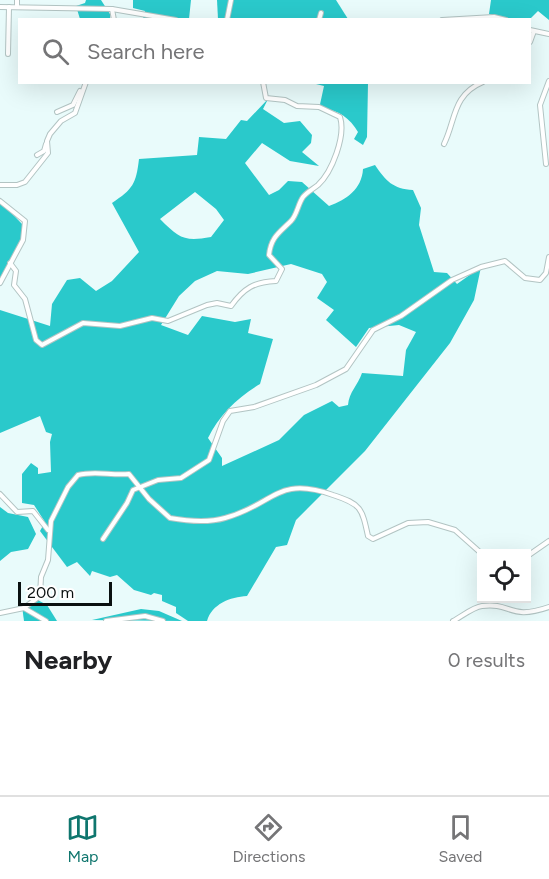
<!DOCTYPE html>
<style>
:root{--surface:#fff;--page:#f6f6f6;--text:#202124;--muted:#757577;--line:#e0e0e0;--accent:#0f766e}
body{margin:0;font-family:Figtree,sans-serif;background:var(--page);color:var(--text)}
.controls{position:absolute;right:18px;bottom:18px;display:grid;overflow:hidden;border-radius:0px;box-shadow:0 6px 24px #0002}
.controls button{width:54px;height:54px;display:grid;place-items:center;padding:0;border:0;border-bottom:2px solid var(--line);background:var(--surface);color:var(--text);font:30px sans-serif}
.scale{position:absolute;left:18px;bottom:15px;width:94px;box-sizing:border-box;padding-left:6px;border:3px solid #0a1010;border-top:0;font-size:16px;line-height:21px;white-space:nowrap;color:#0a1010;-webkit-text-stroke:4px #fff;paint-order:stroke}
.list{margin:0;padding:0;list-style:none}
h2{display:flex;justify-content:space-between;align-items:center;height:78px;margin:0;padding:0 24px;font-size:26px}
h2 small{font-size:20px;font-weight:400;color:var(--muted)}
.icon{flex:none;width:33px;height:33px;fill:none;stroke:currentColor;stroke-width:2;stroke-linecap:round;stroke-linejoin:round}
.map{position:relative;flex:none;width:549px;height:621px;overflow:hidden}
.search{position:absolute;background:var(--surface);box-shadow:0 6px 24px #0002;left:18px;right:18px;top:18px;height:66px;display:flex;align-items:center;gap:15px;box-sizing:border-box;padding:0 21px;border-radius:0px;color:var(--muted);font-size:22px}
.sheet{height:174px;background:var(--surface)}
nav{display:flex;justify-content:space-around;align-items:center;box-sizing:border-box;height:84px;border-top:2px solid var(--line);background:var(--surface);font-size:16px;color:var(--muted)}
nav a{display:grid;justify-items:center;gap:3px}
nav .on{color:var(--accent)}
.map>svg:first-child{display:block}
.forest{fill:#2ac9cb;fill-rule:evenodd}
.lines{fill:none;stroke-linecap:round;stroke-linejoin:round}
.minor-casing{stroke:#b2c4c3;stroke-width:6}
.minor{stroke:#fff;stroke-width:4}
</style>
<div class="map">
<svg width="549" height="621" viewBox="0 0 549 621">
<rect width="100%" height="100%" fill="#e9fbfb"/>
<g class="forest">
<path d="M 86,0 L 101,0 L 110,14 L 110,19 L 80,19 L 76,6 L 85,3 Z"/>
<path d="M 133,0 L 191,0 L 189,19 L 143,19 L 145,11 L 133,8 Z"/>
<path d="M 217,0 L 336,0 L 348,19 L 218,19 Z"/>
<path d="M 491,0 L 549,0 L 549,20 L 538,11 L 530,19 L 512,19 L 489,14 Z"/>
<path d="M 312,83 L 368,83 L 367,137 L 363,145 L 354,139 L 358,132 C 350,118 337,108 319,109 L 324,86 Z"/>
<path d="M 268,99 L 263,109 L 284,123 L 300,121 L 312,135 L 311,143 L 302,152 L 319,166 L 290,161 L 262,143 L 245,163 L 269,195 L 279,190 L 288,181 L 302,182 L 329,206 C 346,200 362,189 363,169 L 375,165 C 386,181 393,189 413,190 L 421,208 L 419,225 L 434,272 L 447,273 L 457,284 L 481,267 L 474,300 L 450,343 L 365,451 L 296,520 L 287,545 L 276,547 L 247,596 C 230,597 212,604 207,621 L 188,621 L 176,613 L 176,607 L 162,601 L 162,595 L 154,593 L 151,595 L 134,590 L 117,575 L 110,577 L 92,571 L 90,576 L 77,562 L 67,567 L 40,531 L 45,522 L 34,505 L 22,503 L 22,474 L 31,463 L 38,468 L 38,474 L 51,472 L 50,442 L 52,434 L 46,432 L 40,416 L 0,433 L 0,310 L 50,326 L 52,304 L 67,280 L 80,278 L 96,291 L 112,281 L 139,252 L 112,203 C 133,189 136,184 139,159 L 197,155 L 199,137 L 226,139 L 241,120 L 247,121 ZM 195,192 L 216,209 L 224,220 L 211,237 C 184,242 179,238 160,219 ZM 291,264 L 322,274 L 327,282 L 317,298 L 334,310 L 326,320 L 356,347 L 369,328 L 399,325 L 416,332 L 406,350 L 403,376 L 362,373 C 358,385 349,392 348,405 L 339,407 L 332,401 L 304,415 L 279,440 L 222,466 L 222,458 L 208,438 C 219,415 238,397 260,384 L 273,339 L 248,333 L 251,319 L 235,322 L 202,316 L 188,335 L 161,325 L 179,296 L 195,281 L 217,271 L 248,274 Z"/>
<path d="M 0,201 L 22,224 L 24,235 L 0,281 Z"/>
<path d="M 0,507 L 8,513 L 28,517 L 36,534 L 28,549 L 11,552 L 0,561 Z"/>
<path d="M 34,598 L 47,605 L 57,621 L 24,621 L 22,606 Z"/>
<path d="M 141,609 L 159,611 L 182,621 L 92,620 Z"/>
</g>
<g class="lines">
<g class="minor-casing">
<g id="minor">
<path d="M 0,7 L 112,9 L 176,20"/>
<path d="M 17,7 L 17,0"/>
<path d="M 112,9 L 114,20"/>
<path d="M 227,20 L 231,0"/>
<path d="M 319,20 L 321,13"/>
<path d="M 442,20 L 494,17 L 506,20"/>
<path d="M 530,30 L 549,34"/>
<path d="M 530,42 L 534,31"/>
<path d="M 8,54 L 9,7"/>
<path d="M 57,112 L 73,105 L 80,91"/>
<path d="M 444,144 C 456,120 452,95 483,82"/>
<path d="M 37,155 L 44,151 L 46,144"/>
<path d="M 546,164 L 540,105 L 549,81"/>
<path d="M 0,185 L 17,185 L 25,182 L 48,153 L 47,141 L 50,134 L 61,121 L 75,113 L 86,82"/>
<path d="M 0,201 L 25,221 L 23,240 L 0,283"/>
<path d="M 10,263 L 16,271 L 14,285 L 25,299 L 36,340 L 42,345 L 83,323 L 120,326 L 152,318 L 168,321 L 207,305 L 217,303 L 231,306 C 244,288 254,282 276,281 L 282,269 L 269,255 C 271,237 279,233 291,221 C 297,215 298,204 303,197 C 307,192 313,189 318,185 C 332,172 346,136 340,117 L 319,107 L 297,106 L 285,100 L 266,98 L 263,82"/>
<path d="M 0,494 L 17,512 L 33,511 L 48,530"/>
<path d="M 103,539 L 127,503 L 133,490 L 158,480 L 181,478 L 209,460 L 223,421 L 230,411 L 254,407 L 316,385 L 346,369 L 373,330 L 401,316 L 452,280 L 481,267 L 505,261 L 525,278 L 540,280 L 546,273 L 549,257"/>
<path d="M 486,554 L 503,554"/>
<path d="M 526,557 L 549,541"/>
<path d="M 24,608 L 40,596 L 41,577 L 48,560 L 51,521 L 68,487 L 78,475 C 96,470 111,476 129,474 L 149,499 L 170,518 C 187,521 208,523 225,518 C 274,505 276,475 333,495 C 361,504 362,508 368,536 L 373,539 L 408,523 L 428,522 L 455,530 L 482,554"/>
<path d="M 0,613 L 24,608 L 46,621"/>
<path d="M 106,621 L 145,616 L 163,621"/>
<path d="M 453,621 C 461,617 473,607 482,606 C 512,602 509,621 549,607"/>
</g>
</g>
<use href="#minor" class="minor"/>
</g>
</svg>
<div class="controls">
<button><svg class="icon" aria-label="locate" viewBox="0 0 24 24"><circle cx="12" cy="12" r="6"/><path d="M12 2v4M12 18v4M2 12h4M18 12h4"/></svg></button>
</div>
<div class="scale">200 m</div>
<div class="search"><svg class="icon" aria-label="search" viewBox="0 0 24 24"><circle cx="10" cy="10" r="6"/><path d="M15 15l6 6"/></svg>Search here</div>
</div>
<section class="sheet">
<h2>Nearby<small>0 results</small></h2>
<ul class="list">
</ul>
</section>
<nav>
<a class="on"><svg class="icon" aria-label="map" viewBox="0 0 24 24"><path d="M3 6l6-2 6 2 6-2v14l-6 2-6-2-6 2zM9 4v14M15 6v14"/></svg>Map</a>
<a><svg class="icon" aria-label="directions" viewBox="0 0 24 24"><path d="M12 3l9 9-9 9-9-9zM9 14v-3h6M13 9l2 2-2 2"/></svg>Directions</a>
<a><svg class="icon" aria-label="saved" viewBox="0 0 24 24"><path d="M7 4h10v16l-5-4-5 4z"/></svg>Saved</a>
</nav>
